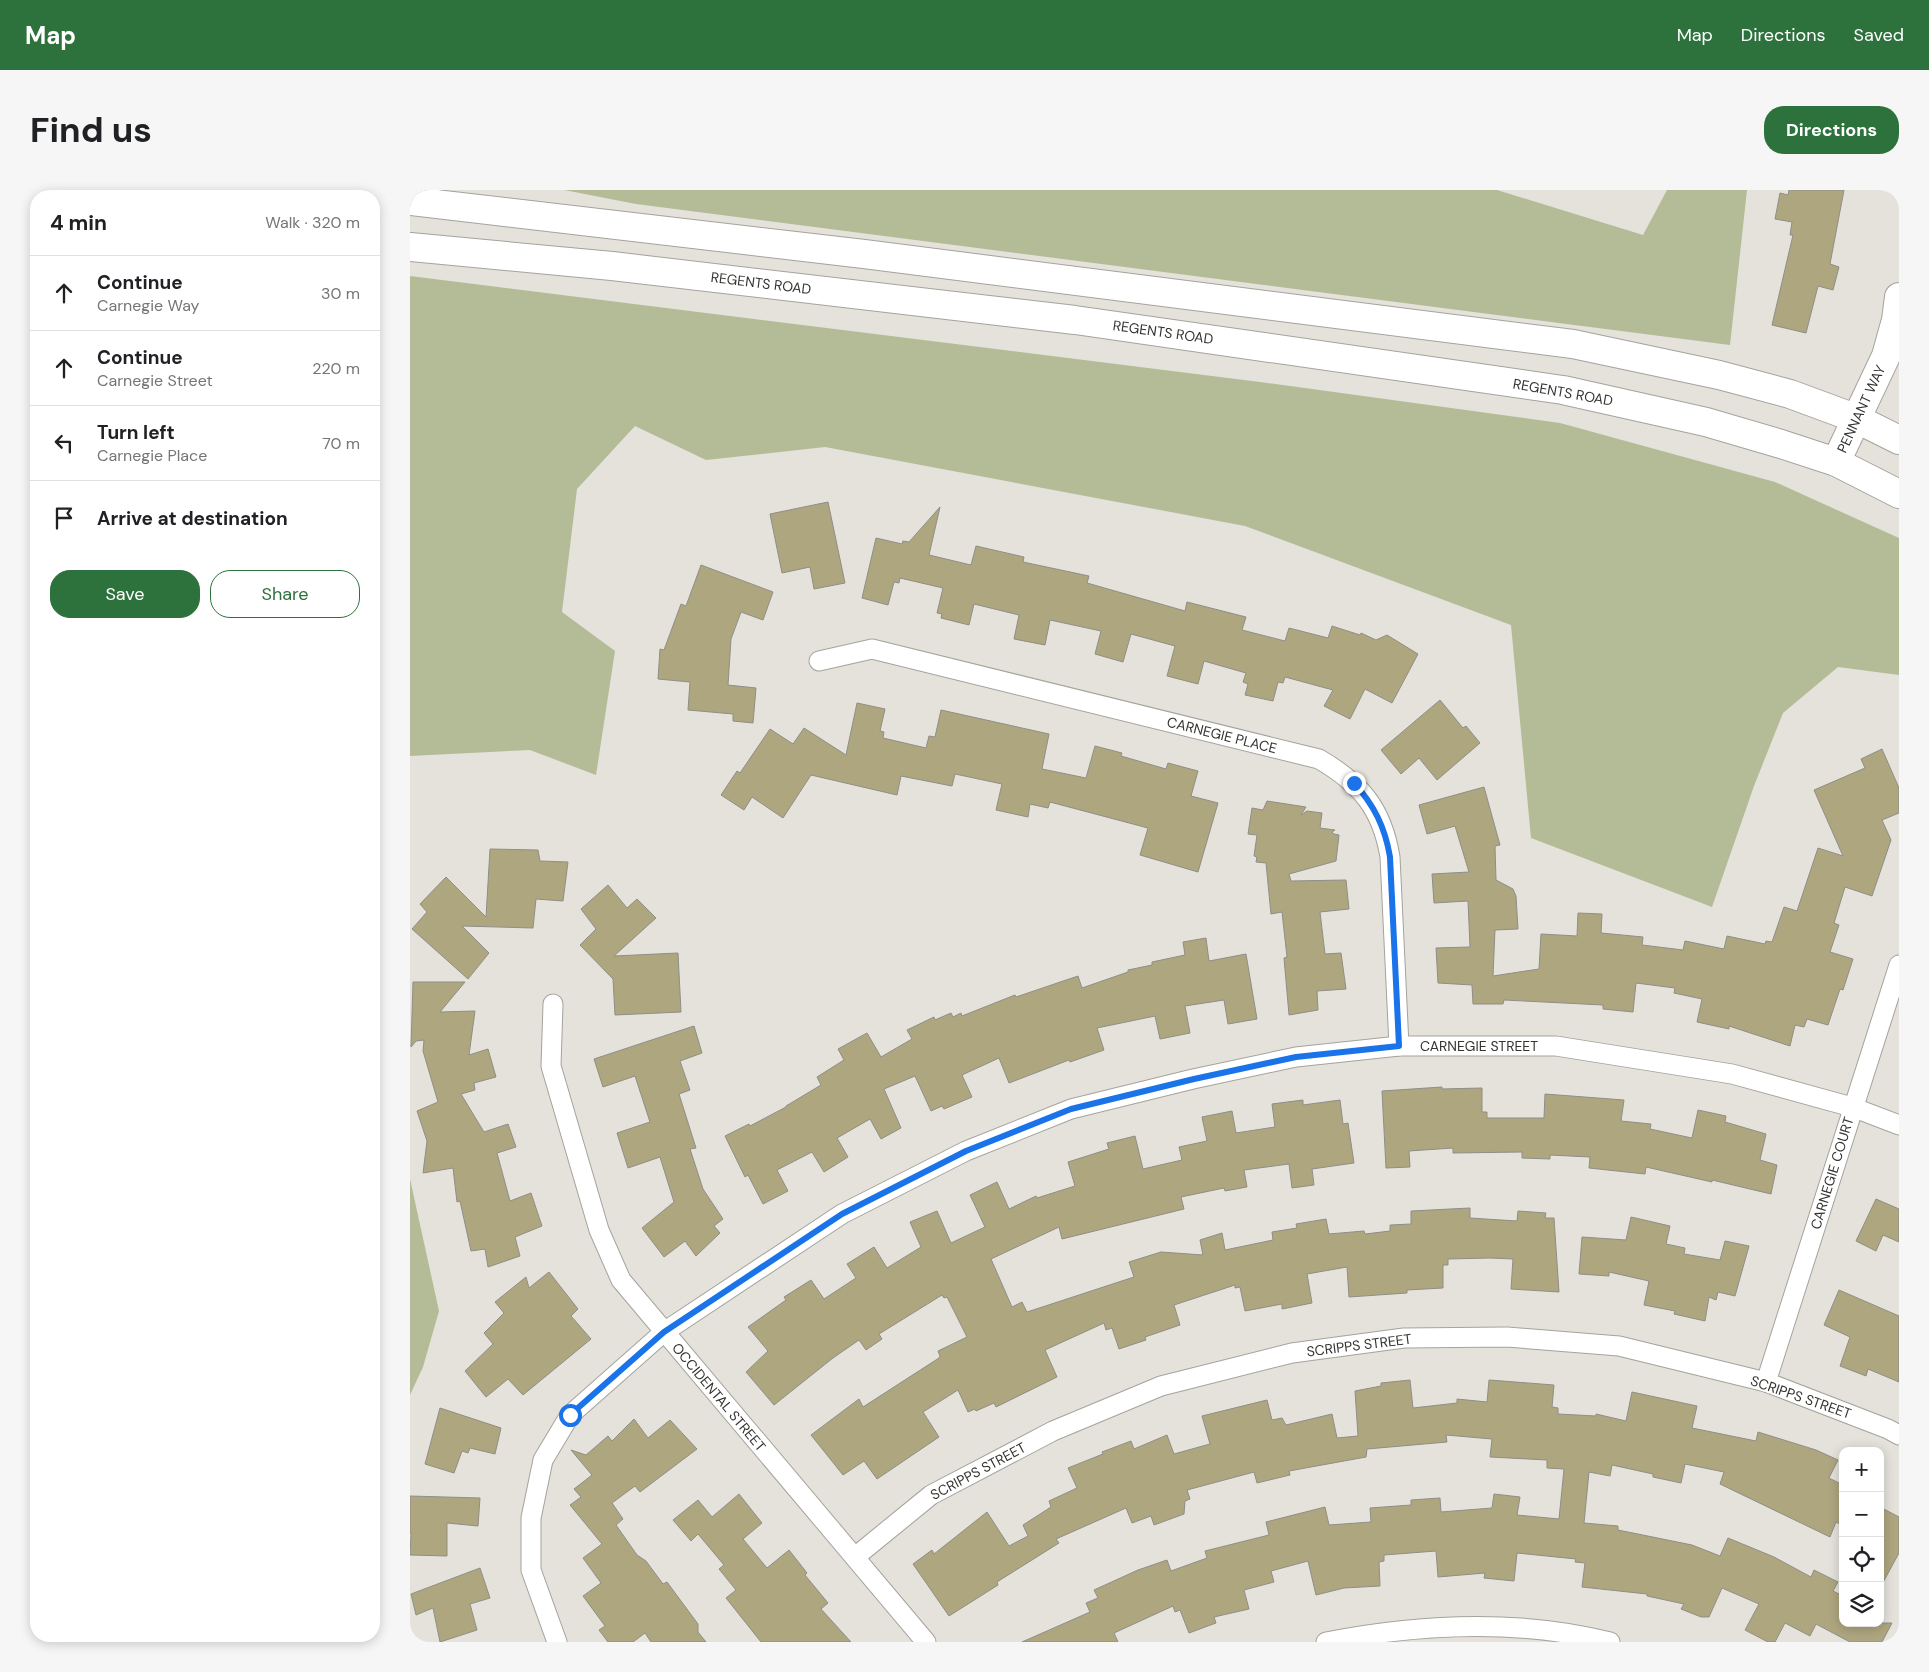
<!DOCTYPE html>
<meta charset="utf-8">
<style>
:root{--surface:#fff;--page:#f6f6f6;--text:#202124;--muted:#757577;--line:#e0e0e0;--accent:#2d713c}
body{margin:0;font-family:"DM Sans",sans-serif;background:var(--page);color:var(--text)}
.controls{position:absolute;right:15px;bottom:15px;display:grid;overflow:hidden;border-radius:10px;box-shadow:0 2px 12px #0003}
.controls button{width:45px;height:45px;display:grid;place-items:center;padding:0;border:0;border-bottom:1px solid var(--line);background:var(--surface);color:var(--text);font:25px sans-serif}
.stop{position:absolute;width:15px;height:15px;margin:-11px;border:4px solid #1a73e8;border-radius:50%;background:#fff}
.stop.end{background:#1a73e8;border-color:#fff;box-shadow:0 1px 5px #0008}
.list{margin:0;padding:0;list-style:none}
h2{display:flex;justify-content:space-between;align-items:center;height:65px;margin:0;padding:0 20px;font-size:21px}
h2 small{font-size:16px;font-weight:400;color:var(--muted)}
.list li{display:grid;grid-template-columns:32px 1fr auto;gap:15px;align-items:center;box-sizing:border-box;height:75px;padding:0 20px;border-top:1px solid var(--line)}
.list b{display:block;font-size:19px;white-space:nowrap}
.list p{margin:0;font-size:16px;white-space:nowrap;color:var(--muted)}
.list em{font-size:16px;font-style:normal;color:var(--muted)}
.actions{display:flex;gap:10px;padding:15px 20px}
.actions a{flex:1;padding:11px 0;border:1px solid var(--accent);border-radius:20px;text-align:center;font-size:18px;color:var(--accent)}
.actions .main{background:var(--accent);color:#fff}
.icon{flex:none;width:28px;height:28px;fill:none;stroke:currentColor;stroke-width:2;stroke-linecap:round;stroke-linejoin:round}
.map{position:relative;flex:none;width:1489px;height:1452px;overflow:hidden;border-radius:20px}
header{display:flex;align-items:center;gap:30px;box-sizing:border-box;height:70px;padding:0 25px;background:var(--accent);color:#fff}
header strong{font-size:24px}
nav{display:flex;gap:28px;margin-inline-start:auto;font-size:18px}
.intro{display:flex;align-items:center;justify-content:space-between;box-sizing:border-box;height:120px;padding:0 30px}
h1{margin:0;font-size:35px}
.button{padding:12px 22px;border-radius:20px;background:var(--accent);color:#fff;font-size:18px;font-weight:700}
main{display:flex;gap:30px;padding:0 30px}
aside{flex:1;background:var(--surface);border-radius:20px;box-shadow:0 2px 12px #0003}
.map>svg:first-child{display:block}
.green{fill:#b3bc97}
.building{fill:#aea67f;stroke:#8f8e87}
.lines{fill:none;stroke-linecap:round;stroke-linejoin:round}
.street-casing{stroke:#a4a39c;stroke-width:21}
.secondary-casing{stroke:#a4a39c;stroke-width:30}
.highway-casing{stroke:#a4a39c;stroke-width:30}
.street{stroke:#fff;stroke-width:19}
.secondary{stroke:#fff;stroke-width:28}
.highway{stroke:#fff;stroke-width:28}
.route{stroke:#1a73e8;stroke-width:6}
.labels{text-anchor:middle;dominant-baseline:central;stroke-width:4;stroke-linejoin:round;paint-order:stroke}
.street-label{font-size:14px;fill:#343431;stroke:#fff}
</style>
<header>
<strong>Map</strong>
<nav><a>Map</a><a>Directions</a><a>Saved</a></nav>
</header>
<div class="intro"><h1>Find us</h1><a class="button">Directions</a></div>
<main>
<aside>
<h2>4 min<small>Walk · 320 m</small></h2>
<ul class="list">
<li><svg class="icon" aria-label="ahead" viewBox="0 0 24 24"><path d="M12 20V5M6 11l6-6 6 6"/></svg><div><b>Continue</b><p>Carnegie Way</p></div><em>30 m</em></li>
<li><svg class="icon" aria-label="ahead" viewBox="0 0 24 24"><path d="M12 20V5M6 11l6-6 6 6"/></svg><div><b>Continue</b><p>Carnegie Street</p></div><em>220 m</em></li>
<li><svg class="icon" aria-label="left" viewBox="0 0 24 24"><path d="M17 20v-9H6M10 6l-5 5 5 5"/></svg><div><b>Turn left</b><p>Carnegie Place</p></div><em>70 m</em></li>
<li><svg class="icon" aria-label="arrive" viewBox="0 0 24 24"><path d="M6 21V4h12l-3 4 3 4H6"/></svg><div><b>Arrive at destination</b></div></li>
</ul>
<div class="actions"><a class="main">Save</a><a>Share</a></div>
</aside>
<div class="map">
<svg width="1489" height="1452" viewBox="0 0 1489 1452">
<rect width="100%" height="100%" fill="#e4e2db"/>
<g class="green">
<path d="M 154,0 L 1087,0 L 1233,45 L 1257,0 L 1337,0 L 1320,155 L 226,14 Z"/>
<path d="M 0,86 L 850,192 L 1150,233 L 1365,292 L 1489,348 L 1489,485 L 1428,477 L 1373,523 L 1344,596 L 1302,717 L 1121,648 L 1101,435 L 835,336 L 415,257 L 296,270 L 225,236 L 167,299 L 152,422 L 205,461 L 186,585 L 120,560 L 0,566 Z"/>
<path d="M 0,989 L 29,1121 L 13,1177 L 0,1205 Z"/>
</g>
<g class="building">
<path d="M 1379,0 L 1434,0 L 1420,74 L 1429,77 L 1423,100 L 1408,96 L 1396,143 L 1362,135 L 1383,45 L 1380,45 L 1382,32 L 1365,29 L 1370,3 L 1378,5 Z"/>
<path d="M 418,312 L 435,393 L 404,399 L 400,377 L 372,383 L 360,324 Z"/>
<path d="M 530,317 L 519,365 L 561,375 L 566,356 L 614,367 L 613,372 L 679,386 L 677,393 L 775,421 L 777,412 L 836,427 L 832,440 L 875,451 L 879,438 L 918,448 L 922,436 L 950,445 L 951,443 L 966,450 L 977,445 L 1008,464 L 982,513 L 955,499 L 940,529 L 914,516 L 923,500 L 875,487 L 873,493 L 868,492 L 863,511 L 835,505 L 838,494 L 833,492 L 836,483 L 794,471 L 788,494 L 757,486 L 765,456 L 721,444 L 713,472 L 685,464 L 691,441 L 640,430 L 635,455 L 604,449 L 609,425 L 564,414 L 559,435 L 531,428 L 532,424 L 527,423 L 533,398 L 490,388 L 489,393 L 484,392 L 478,415 L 452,408 L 466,348 L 492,354 L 493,351 L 499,352 Z"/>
<path d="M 291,375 L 363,402 L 353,430 L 331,422 L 321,449 L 318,495 L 346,498 L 343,533 L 323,531 L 323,524 L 278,520 L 280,492 L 248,489 L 250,459 L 254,460 L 271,414 L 276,416 Z"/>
<path d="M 1030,510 L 1053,538 L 1056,536 L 1070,553 L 1027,590 L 1009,568 L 991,584 L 971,560 Z"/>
<path d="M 447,513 L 475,519 L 470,541 L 474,542 L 473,548 L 516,558 L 519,546 L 525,547 L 531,520 L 639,544 L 632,579 L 676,588 L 685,556 L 712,563 L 711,566 L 756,579 L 758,573 L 788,581 L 781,606 L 808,613 L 788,682 L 730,665 L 738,638 L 640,612 L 638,618 L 620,614 L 618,627 L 586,620 L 592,594 L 545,584 L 542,596 L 491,586 L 487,605 L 401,585 L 373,628 L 342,607 L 334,620 L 311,605 L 327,581 L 330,583 L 360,539 L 383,554 L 394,538 L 436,565 Z"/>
<path d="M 1472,559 L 1489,598 L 1489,623 L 1472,630 L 1481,650 L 1462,706 L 1435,697 L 1424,733 L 1429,735 L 1420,762 L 1443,769 L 1433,800 L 1430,799 L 1418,835 L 1397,829 L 1394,837 L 1385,835 L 1380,856 L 1319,836 L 1319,839 L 1287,832 L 1292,809 L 1264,803 L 1265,798 L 1226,793 L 1223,822 L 1193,819 L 1193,815 L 1094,810 L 1093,814 L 1063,814 L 1062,795 L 1028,793 L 1026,758 L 1060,757 L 1058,711 L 1024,713 L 1022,684 L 1059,682 L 1045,636 L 1017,644 L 1009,615 L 1074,597 L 1090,655 L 1085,656 L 1086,690 L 1103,699 L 1106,706 L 1108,739 L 1085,740 L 1083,786 L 1129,779 L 1131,744 L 1167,746 L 1168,723 L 1192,724 L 1191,743 L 1233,747 L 1232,755 L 1273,760 L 1275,751 L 1314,759 L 1317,746 L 1355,754 L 1356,751 L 1362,752 L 1374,717 L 1387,721 L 1408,658 L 1433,666 L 1404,600 L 1455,578 L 1451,569 Z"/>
<path d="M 857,611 L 896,617 L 891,625 L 897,621 L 912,623 L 910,638 L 925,640 L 922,642 L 924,644 L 929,645 L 926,671 L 879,684 L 881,691 L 936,690 L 939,719 L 910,722 L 915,764 L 931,763 L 936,799 L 907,801 L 908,820 L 879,825 L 874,768 L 877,767 L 872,722 L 861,724 L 856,673 L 846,672 L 847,667 L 844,666 L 847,645 L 838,644 L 842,618 L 853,620 Z"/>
<path d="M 80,659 L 128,660 L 130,671 L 158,672 L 153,711 L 126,709 L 123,738 L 52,736 L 79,763 L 58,789 L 2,739 L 17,722 L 10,714 L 36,687 L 76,727 Z"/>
<path d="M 198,695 L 217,718 L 227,709 L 246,728 L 204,766 L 268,763 L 271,822 L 205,825 L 203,789 L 170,755 L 186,739 L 171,719 Z"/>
<path d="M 796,748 L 799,771 L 836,764 L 847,829 L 818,834 L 814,810 L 775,816 L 780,843 L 750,849 L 745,826 L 687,838 L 694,860 L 660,872 L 659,870 L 599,893 L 589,868 L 552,885 L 562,907 L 534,919 L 532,916 L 521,921 L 505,886 L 474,899 L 491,938 L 471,949 L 460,929 L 427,948 L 438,967 L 414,982 L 402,962 L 367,980 L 378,1001 L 353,1014 L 338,985 L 335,987 L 315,946 L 339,934 L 340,936 L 376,917 L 376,916 L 411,895 L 407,887 L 434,870 L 428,859 L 457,843 L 471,867 L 502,849 L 497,840 L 524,827 L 525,830 L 541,823 L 543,827 L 551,823 L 552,826 L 605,805 L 606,807 L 668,786 L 672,798 L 718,782 L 718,780 L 742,775 L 742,772 L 775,765 L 773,752 Z"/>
<path d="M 3,792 L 55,792 L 30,822 L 65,821 L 59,865 L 78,859 L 86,887 L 64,893 L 65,900 L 51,904 L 74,942 L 98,934 L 106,957 L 87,963 L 100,1011 L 121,1003 L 132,1036 L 105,1047 L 110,1066 L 78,1077 L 75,1059 L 61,1061 L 50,1011 L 47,1012 L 43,978 L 13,983 L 17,951 L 7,921 L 28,912 L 13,861 L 14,850 L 6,851 L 1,857 Z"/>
<path d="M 284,836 L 292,863 L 270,871 L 280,900 L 269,904 L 286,958 L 280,959 L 293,999 L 313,1029 L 304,1036 L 310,1043 L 286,1066 L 275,1051 L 254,1067 L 232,1038 L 264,1012 L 250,967 L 218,978 L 207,943 L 240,932 L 225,886 L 193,897 L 184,869 Z"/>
<path d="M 1032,897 L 1032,899 L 1072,898 L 1072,922 L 1077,922 L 1077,928 L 1134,928 L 1135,904 L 1214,910 L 1211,931 L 1241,934 L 1240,939 L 1282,948 L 1288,920 L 1316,926 L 1315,932 L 1356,944 L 1350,970 L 1367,975 L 1361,1004 L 1302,990 L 1302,992 L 1236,977 L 1235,984 L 1179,978 L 1180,967 L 1140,965 L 1140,969 L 1112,968 L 1112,962 L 1043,963 L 1043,958 L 999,961 L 1000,977 L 976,978 L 972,901 Z"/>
<path d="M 893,910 L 893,915 L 930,910 L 933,934 L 938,933 L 944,973 L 902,979 L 904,995 L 882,998 L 879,974 L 834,980 L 837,997 L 815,1001 L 814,998 L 771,1007 L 774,1019 L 652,1049 L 649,1037 L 581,1069 L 602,1117 L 612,1112 L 617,1122 L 724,1087 L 719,1072 L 751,1062 L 793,1065 L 790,1050 L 812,1043 L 815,1060 L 863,1050 L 862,1042 L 887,1038 L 886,1034 L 916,1029 L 919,1044 L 954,1041 L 955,1044 L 980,1041 L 980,1035 L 1001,1034 L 1001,1021 L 1060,1018 L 1060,1028 L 1107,1031 L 1108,1021 L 1136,1023 L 1135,1028 L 1144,1028 L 1149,1102 L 1101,1099 L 1103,1069 L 1080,1068 L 1038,1069 L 1038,1075 L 1033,1075 L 1033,1098 L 997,1100 L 997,1103 L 939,1107 L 937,1077 L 897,1084 L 902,1113 L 872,1119 L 872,1114 L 835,1121 L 830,1097 L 825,1098 L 825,1095 L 764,1115 L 770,1135 L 735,1147 L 736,1150 L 709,1159 L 702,1138 L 696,1140 L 694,1133 L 635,1160 L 647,1187 L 586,1217 L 584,1213 L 566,1221 L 565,1219 L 558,1222 L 548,1200 L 513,1222 L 529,1247 L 467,1289 L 454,1271 L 433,1285 L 401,1245 L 449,1209 L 453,1217 L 529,1168 L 530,1166 L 528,1161 L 557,1147 L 537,1107 L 534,1108 L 532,1105 L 469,1144 L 472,1149 L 456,1160 L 449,1150 L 423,1168 L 364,1215 L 336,1182 L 358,1161 L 338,1137 L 376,1110 L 374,1107 L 401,1090 L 414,1109 L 446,1088 L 437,1074 L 464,1057 L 477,1078 L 511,1057 L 500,1032 L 527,1021 L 541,1053 L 575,1037 L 560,1005 L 587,992 L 599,1019 L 626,1006 L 627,1008 L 665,996 L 658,972 L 699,959 L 697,953 L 725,946 L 733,979 L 772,970 L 769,957 L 797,951 L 792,927 L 822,921 L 826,943 L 865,937 L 862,914 Z"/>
<path d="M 1466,1009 L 1489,1019 L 1489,1052 L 1473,1045 L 1466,1061 L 1446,1051 Z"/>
<path d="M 1221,1027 L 1260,1036 L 1256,1054 L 1275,1058 L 1274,1064 L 1310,1070 L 1315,1051 L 1339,1056 L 1325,1106 L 1308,1102 L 1306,1110 L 1299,1107 L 1295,1131 L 1264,1124 L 1265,1121 L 1234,1115 L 1239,1091 L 1199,1082 L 1199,1086 L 1169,1084 L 1172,1047 L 1216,1050 Z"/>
<path d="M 139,1082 L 168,1119 L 161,1126 L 181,1149 L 113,1205 L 98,1189 L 76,1207 L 55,1181 L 83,1154 L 74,1143 L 94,1123 L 85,1112 L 116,1087 L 119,1098 Z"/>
<path d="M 1429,1100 L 1489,1126 L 1489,1192 L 1458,1179 L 1456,1186 L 1430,1176 L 1440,1147 L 1414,1135 Z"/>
<path d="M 1000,1190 L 1003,1218 L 1047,1213 L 1047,1209 L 1077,1212 L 1079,1190 L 1144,1195 L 1142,1217 L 1148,1218 L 1148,1224 L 1186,1226 L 1186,1224 L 1216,1231 L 1222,1202 L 1287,1216 L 1282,1238 L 1346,1251 L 1348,1242 L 1406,1260 L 1428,1270 L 1419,1288 L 1433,1295 L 1433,1336 L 1426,1332 L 1420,1347 L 1310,1294 L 1314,1282 L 1275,1274 L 1271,1293 L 1243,1287 L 1243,1284 L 1202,1275 L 1200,1286 L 1179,1282 L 1174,1333 L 1208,1336 L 1208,1340 L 1282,1355 L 1310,1366 L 1318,1348 L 1364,1367 L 1401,1387 L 1404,1380 L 1428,1392 L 1423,1401 L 1433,1406 L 1433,1433 L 1482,1433 L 1472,1452 L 1440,1452 L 1406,1434 L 1400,1446 L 1375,1433 L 1365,1452 L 1358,1452 L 1335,1440 L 1349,1414 L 1312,1398 L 1299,1427 L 1291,1427 L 1271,1419 L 1274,1414 L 1237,1406 L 1237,1404 L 1172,1397 L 1175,1373 L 1165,1372 L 1166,1369 L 1107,1363 L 1104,1391 L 1074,1388 L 1075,1383 L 1028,1387 L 1026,1361 L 974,1365 L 974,1371 L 969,1372 L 970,1396 L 934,1398 L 906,1405 L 898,1371 L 861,1381 L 864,1392 L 834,1400 L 839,1419 L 804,1427 L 806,1433 L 779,1443 L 770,1420 L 765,1422 L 763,1416 L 704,1443 L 708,1452 L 612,1452 L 680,1422 L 676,1413 L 688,1408 L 684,1400 L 728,1380 L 757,1370 L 761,1381 L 797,1368 L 795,1361 L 859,1345 L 856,1332 L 915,1317 L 919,1335 L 961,1332 L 960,1318 L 1001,1315 L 1001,1310 L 1030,1308 L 1031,1322 L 1082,1318 L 1084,1304 L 1110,1307 L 1107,1325 L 1149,1329 L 1154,1279 L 1137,1278 L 1137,1270 L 1080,1267 L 1082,1249 L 1036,1245 L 1037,1252 L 957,1259 L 956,1267 L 879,1281 L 880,1285 L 847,1293 L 844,1282 L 777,1300 L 780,1309 L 775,1311 L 774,1324 L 744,1335 L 741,1326 L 722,1333 L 716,1318 L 646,1349 L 649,1353 L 587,1392 L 588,1395 L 539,1426 L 503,1374 L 522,1360 L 524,1364 L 577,1322 L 599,1356 L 618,1346 L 613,1335 L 641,1317 L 639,1311 L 667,1298 L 658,1278 L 693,1264 L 692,1262 L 721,1251 L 724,1259 L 757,1245 L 764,1264 L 800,1254 L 792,1226 L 857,1210 L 862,1230 L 872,1228 L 876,1235 L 922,1224 L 927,1248 L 948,1246 L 945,1201 L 971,1196 L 971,1193 Z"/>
<path d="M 30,1218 L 91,1238 L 85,1264 L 60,1258 L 58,1263 L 52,1261 L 44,1283 L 15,1274 Z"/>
<path d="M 224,1229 L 238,1248 L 260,1230 L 287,1259 L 230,1302 L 225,1296 L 202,1313 L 213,1329 L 206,1335 L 227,1365 L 236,1371 L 253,1394 L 257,1392 L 288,1434 L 288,1442 L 296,1452 L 241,1452 L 235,1443 L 223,1452 L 198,1452 L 189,1440 L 195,1436 L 173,1406 L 191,1393 L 173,1368 L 192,1354 L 160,1315 L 171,1307 L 164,1299 L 182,1285 L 161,1260 L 176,1265 L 198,1246 L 202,1251 Z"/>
<path d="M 329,1304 L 352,1333 L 333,1349 L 357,1378 L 379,1360 L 397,1383 L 395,1385 L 418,1413 L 411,1419 L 441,1452 L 351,1452 L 316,1408 L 326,1400 L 309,1379 L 314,1375 L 288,1344 L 281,1351 L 263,1330 L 288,1310 L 302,1327 Z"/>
<path d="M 0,1306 L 70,1308 L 68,1336 L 37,1333 L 37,1366 L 0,1365 L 1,1344 L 0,1343 Z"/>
<path d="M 1470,1317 L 1489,1327 L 1489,1363 L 1470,1398 Z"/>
<path d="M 70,1378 L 80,1408 L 60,1414 L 67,1440 L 30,1452 L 23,1418 L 6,1425 L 1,1404 Z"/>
</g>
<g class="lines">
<g class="street-casing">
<g id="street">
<path d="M 409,471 L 462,459 L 909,569 C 950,593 972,618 980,667 L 989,856"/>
<path d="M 143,814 L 141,876 L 189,1040 L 211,1090 L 516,1452"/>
<path d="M 1356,1192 L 1489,775"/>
<path d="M 445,1367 L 521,1305 L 643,1241 L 751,1196 L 882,1163 L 994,1148 L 1097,1147 L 1209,1156 L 1356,1192 L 1478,1239 L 1489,1245"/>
<path d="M 147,1452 L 121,1380 L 121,1328 L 133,1270 L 160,1225 L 254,1142 L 432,1024 L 556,961 L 661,919 L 783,889 L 886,867 L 989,856 L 1146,856 L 1322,884 L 1442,917 L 1489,935"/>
<path d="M 916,1452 C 1008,1434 1108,1429 1200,1452"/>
</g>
</g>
<g class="secondary-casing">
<g id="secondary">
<path d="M 0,11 L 454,64 L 1163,154 L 1309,185 L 1380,204 L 1445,228 L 1489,250"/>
<path d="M 0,57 L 202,76 L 665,130 L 1153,200 L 1296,232 L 1371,254 L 1426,272 L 1489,304"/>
<path d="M 1426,272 L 1476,166 L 1486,130 L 1489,107"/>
</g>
</g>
<g class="highway-casing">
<path id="highway" d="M 0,4 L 23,13"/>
</g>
<use href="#street" class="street"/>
<use href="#secondary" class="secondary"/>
<use href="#highway" class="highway"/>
</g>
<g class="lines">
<path class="route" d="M 160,1225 L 254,1142 L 432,1024 L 556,961 L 661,919 L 784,889 L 886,867 L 989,856 L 980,667 C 975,637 964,615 944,593"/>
</g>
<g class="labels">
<g class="street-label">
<text transform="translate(351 93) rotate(7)">REGENTS ROAD</text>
<text transform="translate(753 142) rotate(8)">REGENTS ROAD</text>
<text transform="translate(1153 202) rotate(10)">REGENTS ROAD</text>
<text transform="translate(1451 219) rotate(-65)">PENNANT WAY</text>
<text transform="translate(812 545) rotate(14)">CARNEGIE PLACE</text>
<text x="1069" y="856">CARNEGIE STREET</text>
<text transform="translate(1422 983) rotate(-73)">CARNEGIE COURT</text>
<text transform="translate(949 1155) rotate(-7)">SCRIPPS STREET</text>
<text transform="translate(309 1207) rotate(50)">OCCIDENTAL STREET</text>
<text transform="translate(1391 1207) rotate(19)">SCRIPPS STREET</text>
<text transform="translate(568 1281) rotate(-28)">SCRIPPS STREET</text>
</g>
</g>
</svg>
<div class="controls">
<button>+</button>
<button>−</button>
<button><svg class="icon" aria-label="locate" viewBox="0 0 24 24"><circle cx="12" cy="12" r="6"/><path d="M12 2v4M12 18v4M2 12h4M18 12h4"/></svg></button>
<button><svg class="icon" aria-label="layers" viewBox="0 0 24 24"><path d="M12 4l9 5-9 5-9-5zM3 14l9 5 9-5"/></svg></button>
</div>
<div class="stop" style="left:160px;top:1225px"></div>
<div class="stop end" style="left:944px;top:593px"></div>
</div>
</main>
